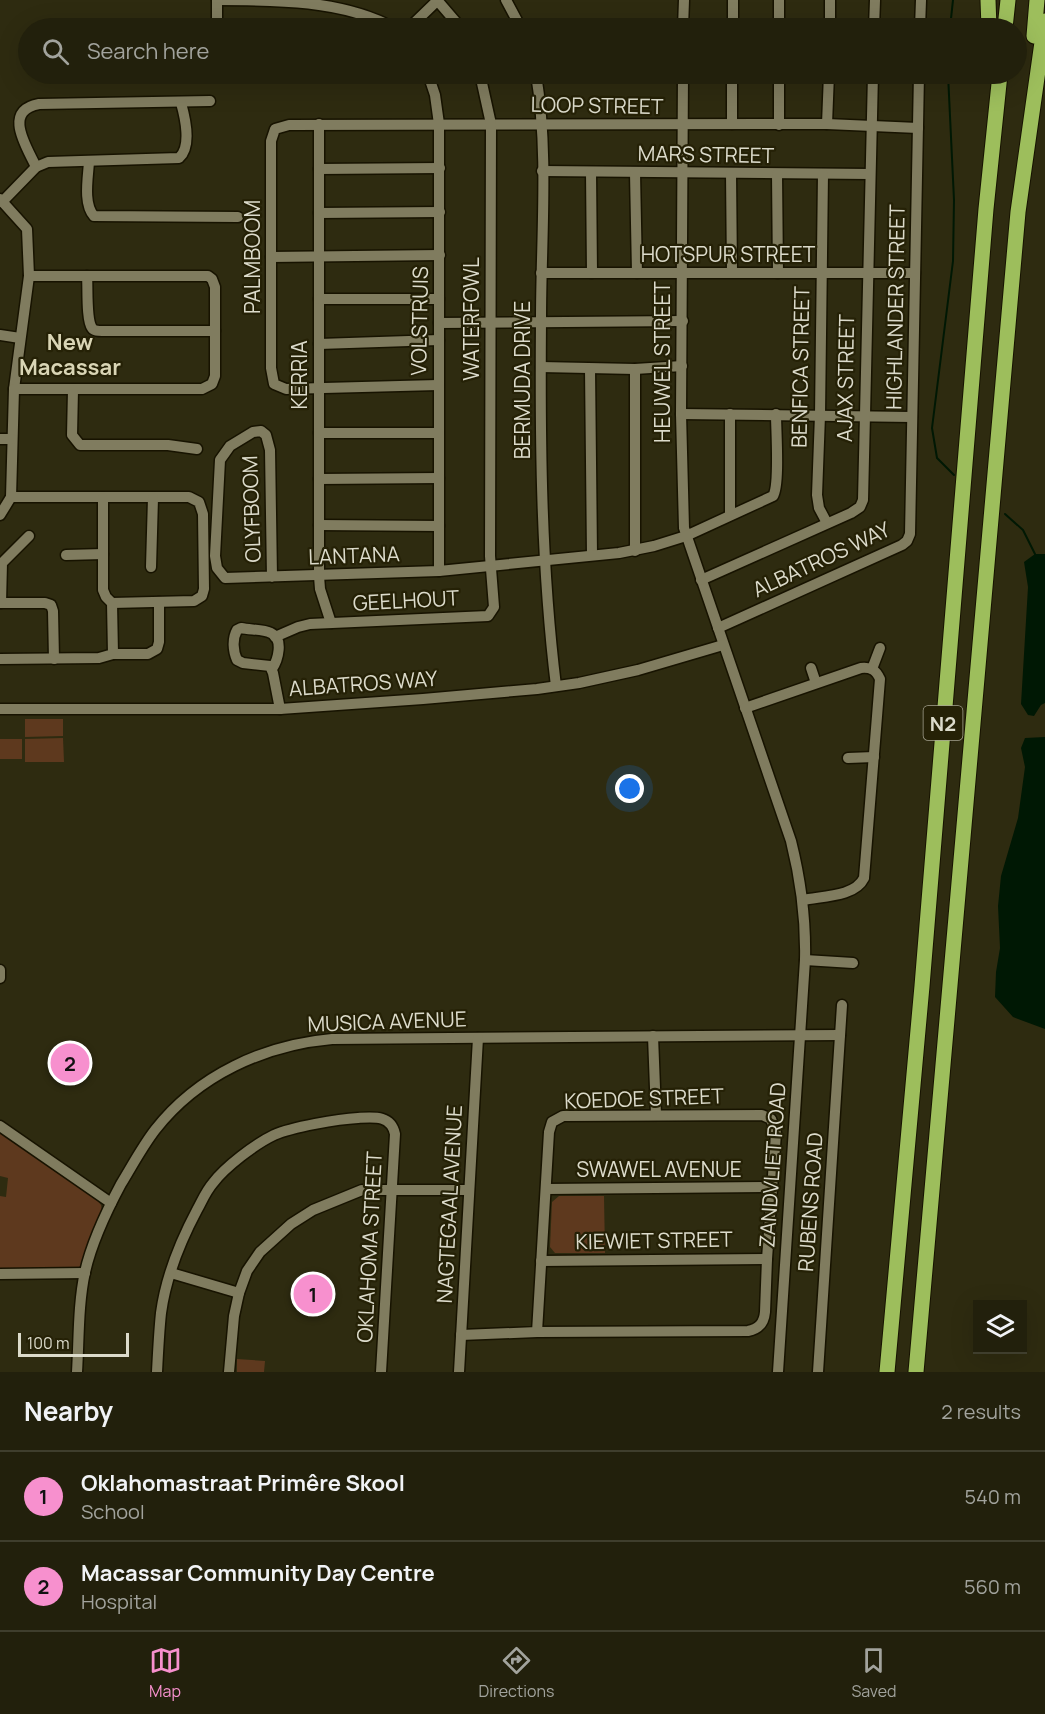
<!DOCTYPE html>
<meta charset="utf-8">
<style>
:root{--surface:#22200c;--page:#2a2815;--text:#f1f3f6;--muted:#a2a39d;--line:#3f3e2d;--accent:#f790ce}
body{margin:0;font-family:Manrope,sans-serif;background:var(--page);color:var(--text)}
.controls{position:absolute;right:18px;bottom:18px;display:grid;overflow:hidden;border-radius:0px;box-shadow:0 6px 24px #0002}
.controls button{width:54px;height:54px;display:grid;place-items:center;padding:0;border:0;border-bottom:2px solid var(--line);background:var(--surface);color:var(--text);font:30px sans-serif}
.scale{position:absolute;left:18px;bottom:15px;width:111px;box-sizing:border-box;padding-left:6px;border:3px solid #dcdbcb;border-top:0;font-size:16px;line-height:21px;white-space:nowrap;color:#dcdbcb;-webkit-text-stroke:4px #252106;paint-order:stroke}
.you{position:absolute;left:630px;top:789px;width:21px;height:21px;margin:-15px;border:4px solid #fff;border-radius:50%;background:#1a73e8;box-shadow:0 0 0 9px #1a73e833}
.badge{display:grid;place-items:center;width:39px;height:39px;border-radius:50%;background:var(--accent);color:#111;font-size:20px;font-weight:700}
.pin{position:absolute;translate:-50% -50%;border:3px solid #fff;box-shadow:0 2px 6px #0006}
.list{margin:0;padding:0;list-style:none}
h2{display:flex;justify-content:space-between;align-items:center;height:78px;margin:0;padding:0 24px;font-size:26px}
h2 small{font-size:20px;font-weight:400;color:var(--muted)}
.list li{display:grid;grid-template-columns:39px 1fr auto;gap:18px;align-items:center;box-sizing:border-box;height:90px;padding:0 24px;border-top:2px solid var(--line)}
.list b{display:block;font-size:22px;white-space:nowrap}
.list p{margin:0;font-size:20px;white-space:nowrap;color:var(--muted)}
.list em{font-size:20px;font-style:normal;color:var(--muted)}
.icon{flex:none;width:33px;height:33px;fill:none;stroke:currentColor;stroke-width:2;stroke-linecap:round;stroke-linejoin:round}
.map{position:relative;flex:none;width:1045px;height:1372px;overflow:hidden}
.search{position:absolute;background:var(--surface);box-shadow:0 6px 24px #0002;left:18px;right:18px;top:18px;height:66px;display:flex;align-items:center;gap:15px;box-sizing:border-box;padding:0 21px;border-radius:33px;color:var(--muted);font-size:22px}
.sheet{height:258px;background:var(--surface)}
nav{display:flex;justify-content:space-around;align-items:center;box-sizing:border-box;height:84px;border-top:2px solid var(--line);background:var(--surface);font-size:16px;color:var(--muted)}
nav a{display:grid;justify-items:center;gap:3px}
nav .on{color:var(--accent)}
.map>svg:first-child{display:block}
.green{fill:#5e391e}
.water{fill:#001804}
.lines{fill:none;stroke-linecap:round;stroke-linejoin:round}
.stream{stroke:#001804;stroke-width:2}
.minor-casing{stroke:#171300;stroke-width:13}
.highway-casing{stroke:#171300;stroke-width:17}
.minor{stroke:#807c5f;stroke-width:10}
.highway{stroke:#9dbe5c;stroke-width:15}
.labels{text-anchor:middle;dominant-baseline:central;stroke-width:4.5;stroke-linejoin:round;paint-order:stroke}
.shield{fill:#252106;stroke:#a5a390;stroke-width:1.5}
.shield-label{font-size:20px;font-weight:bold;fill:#dcdbcb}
.street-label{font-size:21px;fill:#dcdbcb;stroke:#252106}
.neighbourhood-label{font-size:22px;font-weight:bold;fill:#d9d5b5;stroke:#252106}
</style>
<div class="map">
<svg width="1045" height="1372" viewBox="0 0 1045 1372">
<rect width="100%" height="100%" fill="#2e2b10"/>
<g class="green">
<path d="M 25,719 L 63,719 L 63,736 L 25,737 Z"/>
<path d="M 63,738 L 64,762 L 25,762 L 25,739 Z"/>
<rect x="0" y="739" width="22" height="20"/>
<path d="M 0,1131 L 97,1200 L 101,1205 L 102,1211 L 83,1264 L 78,1268 L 0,1269 L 0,1196 L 6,1197 L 8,1178 L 0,1176 Z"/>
<path d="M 559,1196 L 604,1196 L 605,1253 L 555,1253 L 550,1247 L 552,1202 Z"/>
<path d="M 237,1359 L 265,1361 L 264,1372 L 237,1372 Z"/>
</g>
<g class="water">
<path d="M 1035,554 L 1045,554 L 1045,703 L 1041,705 L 1034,716 L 1028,715 L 1021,704 L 1028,587 L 1024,562 Z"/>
<path d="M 1045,737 L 1045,1029 L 1013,1017 L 995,997 L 996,972 L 1000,948 L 998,906 L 1001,876 L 1018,818 L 1025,767 L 1021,748 L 1025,738 Z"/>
</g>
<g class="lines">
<g class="stream">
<path d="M 950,28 L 953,0"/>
<path d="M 948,74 L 954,200 L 953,261 L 932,428 L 937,458 L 954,475"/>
<path d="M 1005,514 L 1023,530 L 1035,554"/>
</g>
<g class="minor-casing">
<g id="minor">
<path d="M 217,0 C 276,0 343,0 394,28"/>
<path d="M 437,0 L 461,28"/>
<path d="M 506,0 L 521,28"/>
<path d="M 779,0 L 779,28"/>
<path d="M 217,28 L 217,0"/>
<path d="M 409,28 L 438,0"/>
<path d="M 683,28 L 684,0"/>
<path d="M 733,28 L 733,0"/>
<path d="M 830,28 L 830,0"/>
<path d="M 874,28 L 875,0"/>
<path d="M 920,28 L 921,0"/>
<path d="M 428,74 L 435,95 L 439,124 L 439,571"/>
<path d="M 536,74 C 549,153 541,238 541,319 C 540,441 541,564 556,686"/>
<path d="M 683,74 L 681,414 L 684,528 L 791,841 C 801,881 806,919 805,960 L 778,1372"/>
<path d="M 319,124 L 319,576 L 320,589 L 331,623"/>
<path d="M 732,124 L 732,74"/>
<path d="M 827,124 L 829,74"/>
<path d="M 779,125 L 779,74"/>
<path d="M 89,162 C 88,178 83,204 94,216 L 238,217"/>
<path d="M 36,167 C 27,147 2,111 39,104 L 210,101"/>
<path d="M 319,169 L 440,168"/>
<path d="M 542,171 L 870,174"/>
<path d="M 591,172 L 592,273"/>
<path d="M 635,173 L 637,273"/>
<path d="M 731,173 L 732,272"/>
<path d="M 777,174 L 778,273"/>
<path d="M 823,174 L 820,415 L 817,495 L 819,508 L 827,523"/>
<path d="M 0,199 L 27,229 L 29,276 L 14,389 L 11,497 L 0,515"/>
<path d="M 2,202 L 36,167 L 48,162 L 179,158 C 192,147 185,117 181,103"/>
<path d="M 319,213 L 440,212"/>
<path d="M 271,257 L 440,255"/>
<path d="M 541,273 L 915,273"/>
<path d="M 87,276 C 88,287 86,320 92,328 C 94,331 98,331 102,331 L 215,331"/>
<path d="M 319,299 L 439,299"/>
<path d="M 439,323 L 683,321"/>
<path d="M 0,335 L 20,338"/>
<path d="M 319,344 L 439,340"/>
<path d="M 541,367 L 635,369 L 682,366"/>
<path d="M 590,369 L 592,555"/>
<path d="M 635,369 L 635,551"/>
<path d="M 438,385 L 286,389 L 274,384 L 271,368 L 271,141 L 275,129 L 289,125 L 827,124 L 918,128"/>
<path d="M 14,389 L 202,389 L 212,384 L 215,376 L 215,287 L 212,279 L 208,276 L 29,276"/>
<path d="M 73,390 L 72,435 L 80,445 L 168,445 L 197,449"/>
<path d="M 681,414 L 912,417"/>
<path d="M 730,414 L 730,515"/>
<path d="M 319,433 L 438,433"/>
<path d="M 0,439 L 12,439"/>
<path d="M 319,479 L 439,478"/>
<path d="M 11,497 L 189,497 L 199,502 L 203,514 L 204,589 L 202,596 L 194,601 L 112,603"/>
<path d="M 319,525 L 439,526"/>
<path d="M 66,555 L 103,554"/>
<path d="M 151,567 L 153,498"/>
<path d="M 272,577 L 270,450 L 266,435 L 261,431 L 253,432 L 230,446 L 220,460 L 215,556 L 217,568 L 225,578 L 439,571 L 619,553 L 654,546 L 686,536 L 773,496 C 780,485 776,431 776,414"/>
<path d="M 701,580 L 851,513 L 860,507 L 863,500 L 873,74"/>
<path d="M 0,603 L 45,603 L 51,605 L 53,611 L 54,659"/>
<path d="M 1,603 L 2,563 L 29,536"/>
<path d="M 718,628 L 902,545 L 907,541 L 910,534 L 919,74"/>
<path d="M 275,637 L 298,627 L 310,624 L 488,616 L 494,607 L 490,556 L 491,124 L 480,74"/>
<path d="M 113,654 L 148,654 L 157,649 L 159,642 L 159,602"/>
<path d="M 0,659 L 99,658 L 113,654 L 112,603 L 106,597 L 103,590 L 103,498"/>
<path d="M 811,668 L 816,683"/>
<path d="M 272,669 C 278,660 284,639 271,633 C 263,629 250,630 241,628 L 237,630 C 232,639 233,651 237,660 L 243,663 L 270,666 L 273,673 L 280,709"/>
<path d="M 872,669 L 880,648"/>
<path d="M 745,708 L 861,668 C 871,667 876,670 880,679 L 864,878 C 855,897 822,896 803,900"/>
<path d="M 0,709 L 280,709 L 423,699 L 537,689 L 579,683 L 638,670 L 723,645"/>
<path d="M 848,758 L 874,757"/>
<path d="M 805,960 L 853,963"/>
<path d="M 0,970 L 0,978"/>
<path d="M 653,1036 L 656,1114"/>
<path d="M 0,1126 L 111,1203"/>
<path d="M 546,1189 L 772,1187"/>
<path d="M 541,1261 L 767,1259"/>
<path d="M 171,1273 L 239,1293"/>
<path d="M 0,1274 L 85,1273"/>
<path d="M 461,1335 L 537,1332 L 748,1331 C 759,1329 764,1323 765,1312 L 767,1259 L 776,1133 L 771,1119 L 762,1115 L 563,1116 L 552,1122 L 549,1132 L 537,1332"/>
<path d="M 77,1372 C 79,1339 78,1304 85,1272 C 92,1241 106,1212 121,1184 C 132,1166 142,1147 155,1130 C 198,1075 264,1045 332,1039 L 840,1035"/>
<path d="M 157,1372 C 158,1352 159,1332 161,1313 C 166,1276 180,1242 197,1210 C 202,1201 206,1191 213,1183 C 225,1167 255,1144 274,1135 C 292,1127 338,1119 358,1118 C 374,1117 391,1115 395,1134 L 381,1372"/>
<path d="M 229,1372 L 234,1316 L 239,1293 L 247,1271 L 260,1252 L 291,1224 L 313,1210 L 362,1190 L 469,1190"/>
<path d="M 459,1372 L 478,1038"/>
<path d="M 818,1372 L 842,1005"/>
</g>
</g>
<g class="highway-casing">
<g id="highway">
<path d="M 988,0 L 989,28"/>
<path d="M 1005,28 L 1008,0"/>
<path d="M 1034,36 L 1037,0"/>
<path d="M 887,1372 L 922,986 L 986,209 L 1000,74"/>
<path d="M 916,1372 L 1018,212 L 1045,21"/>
</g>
</g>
<use href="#minor" class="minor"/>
<use href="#highway" class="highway"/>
</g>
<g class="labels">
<rect class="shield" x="923.5" y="706" width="39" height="34" rx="4.5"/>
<g class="shield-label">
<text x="943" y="723">N2</text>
</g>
<g class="street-label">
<text transform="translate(597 105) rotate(1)">LOOP STREET</text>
<text transform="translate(706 154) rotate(1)">MARS STREET</text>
<text x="728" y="254">HOTSPUR STREET</text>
<text transform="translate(252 257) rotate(-90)">PALMBOOM</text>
<text transform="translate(895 307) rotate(-89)">HIGHLANDER STREET</text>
<text transform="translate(471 319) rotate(-90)">WATERFOWL</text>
<text transform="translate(419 321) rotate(-89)">VOLSTRUIS</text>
<text transform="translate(662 362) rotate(-90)">HEUWEL STREET</text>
<text transform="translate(800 367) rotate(-89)">BENFICA STREET</text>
<text transform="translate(299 375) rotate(-90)">KERRIA</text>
<text transform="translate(845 378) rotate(-89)">AJAX STREET</text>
<text transform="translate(522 380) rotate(-90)">BERMUDA DRIVE</text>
<text transform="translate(251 509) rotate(-92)">OLYFBOOM</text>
<text transform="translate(354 555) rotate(-2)">LANTANA</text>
<text transform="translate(821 559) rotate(-25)">ALBATROS WAY</text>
<text transform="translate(406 600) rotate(-3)">GEELHOUT</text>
<text transform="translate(363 683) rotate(-4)">ALBATROS WAY</text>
<text transform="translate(387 1021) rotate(-2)">MUSICA AVENUE</text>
<text transform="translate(644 1098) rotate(-2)">KOEDOE STREET</text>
<text transform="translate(772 1165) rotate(-86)">ZANDVLIET ROAD</text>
<text x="659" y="1169">SWAWEL AVENUE</text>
<text transform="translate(810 1202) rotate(-86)">RUBENS ROAD</text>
<text transform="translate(449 1204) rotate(-87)">NAGTEGAAL AVENUE</text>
<text transform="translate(654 1240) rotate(-1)">KIEWIET STREET</text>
<text transform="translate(369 1247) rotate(-87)">OKLAHOMA STREET</text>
</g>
<g class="neighbourhood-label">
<text x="70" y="342">New<tspan x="70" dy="25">Macassar</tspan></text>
</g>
</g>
</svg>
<div class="controls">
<button><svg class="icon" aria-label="layers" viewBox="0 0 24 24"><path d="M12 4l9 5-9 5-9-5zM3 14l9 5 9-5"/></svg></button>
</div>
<div class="scale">100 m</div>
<div class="you"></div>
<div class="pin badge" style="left:313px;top:1294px">1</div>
<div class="pin badge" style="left:70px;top:1063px">2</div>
<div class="search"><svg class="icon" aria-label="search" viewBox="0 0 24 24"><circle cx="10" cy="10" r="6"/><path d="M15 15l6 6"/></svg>Search here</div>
</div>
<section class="sheet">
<h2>Nearby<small>2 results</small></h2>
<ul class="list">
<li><span class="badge">1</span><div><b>Oklahomastraat Primêre Skool</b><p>School</p></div><em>540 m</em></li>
<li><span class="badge">2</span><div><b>Macassar Community Day Centre</b><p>Hospital</p></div><em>560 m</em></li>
</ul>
</section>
<nav>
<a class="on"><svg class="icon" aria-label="map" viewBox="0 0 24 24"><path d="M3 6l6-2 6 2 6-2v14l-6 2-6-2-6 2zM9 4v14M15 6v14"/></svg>Map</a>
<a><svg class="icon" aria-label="directions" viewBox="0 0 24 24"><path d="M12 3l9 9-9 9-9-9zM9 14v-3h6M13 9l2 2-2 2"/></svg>Directions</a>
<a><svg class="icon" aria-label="saved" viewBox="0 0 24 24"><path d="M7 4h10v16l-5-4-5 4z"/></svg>Saved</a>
</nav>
